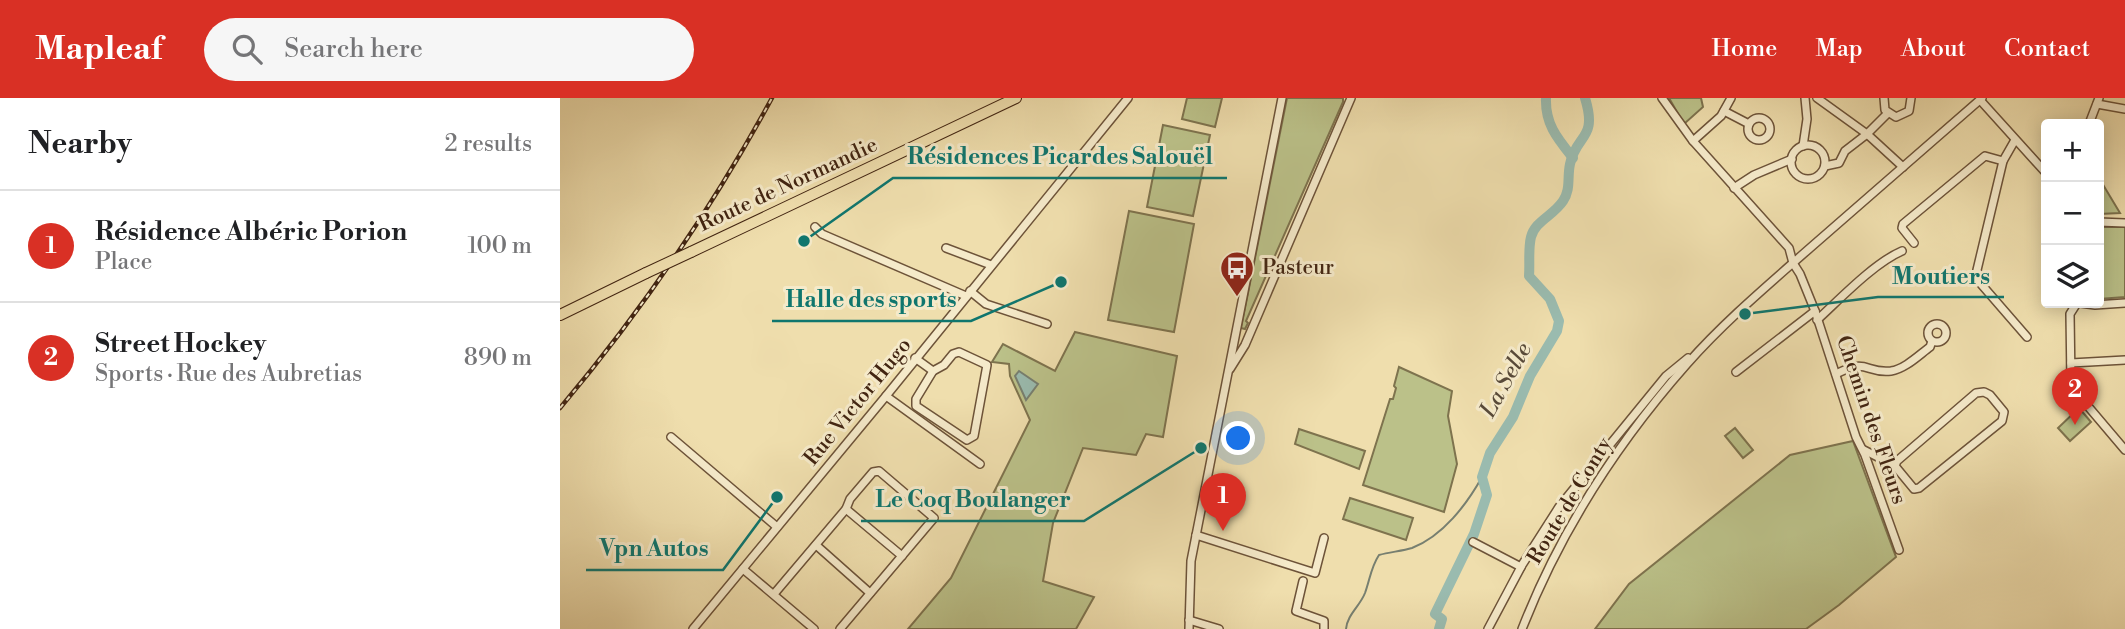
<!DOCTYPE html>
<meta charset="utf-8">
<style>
:root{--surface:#fff;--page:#f6f6f6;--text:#202124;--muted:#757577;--line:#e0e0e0;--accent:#d93025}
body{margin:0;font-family:"Libre Bodoni",serif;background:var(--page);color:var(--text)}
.controls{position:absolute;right:21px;top:21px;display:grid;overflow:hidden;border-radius:7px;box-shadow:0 4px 18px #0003}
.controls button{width:63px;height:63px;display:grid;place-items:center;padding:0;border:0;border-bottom:2px solid var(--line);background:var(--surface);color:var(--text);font:35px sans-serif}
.you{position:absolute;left:679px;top:341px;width:24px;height:24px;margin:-18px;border:5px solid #fff;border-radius:50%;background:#1a73e8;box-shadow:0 0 0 10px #1a73e833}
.badge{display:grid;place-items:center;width:46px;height:46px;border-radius:50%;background:var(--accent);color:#fff;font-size:23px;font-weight:700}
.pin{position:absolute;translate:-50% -58px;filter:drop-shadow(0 2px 4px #0008)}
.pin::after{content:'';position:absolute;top:37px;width:24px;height:21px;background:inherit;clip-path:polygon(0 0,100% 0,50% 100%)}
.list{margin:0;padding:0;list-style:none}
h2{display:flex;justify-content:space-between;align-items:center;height:91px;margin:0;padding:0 28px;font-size:30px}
h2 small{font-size:23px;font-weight:400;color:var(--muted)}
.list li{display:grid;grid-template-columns:46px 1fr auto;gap:21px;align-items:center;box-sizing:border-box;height:112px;padding:0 28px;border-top:2px solid var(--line)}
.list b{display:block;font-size:26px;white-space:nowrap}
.list p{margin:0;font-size:23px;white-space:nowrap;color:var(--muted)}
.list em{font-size:23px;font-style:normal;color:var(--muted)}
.icon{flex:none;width:38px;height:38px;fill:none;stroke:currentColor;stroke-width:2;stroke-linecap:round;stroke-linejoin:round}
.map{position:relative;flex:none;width:1565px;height:531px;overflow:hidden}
header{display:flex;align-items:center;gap:42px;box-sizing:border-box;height:98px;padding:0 35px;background:var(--accent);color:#fff}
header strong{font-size:33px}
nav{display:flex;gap:38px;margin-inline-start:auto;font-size:24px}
.search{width:490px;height:63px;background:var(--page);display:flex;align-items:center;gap:18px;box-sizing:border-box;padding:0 24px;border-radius:38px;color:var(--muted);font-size:26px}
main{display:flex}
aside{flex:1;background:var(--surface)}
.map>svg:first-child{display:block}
.green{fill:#bbc189;stroke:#7e734e;stroke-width:2}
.water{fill:#9abbaf;stroke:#777f70;stroke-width:2}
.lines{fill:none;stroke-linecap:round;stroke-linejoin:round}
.stream{stroke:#777f70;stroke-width:2}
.river{stroke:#9abbaf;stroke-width:10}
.minor-casing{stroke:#6d5339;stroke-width:10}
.major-casing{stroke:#422512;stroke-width:12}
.minor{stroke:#f5eaca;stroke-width:7}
.major{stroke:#efdead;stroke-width:10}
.rail-casing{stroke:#422512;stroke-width:4.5}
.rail{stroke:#f5eaca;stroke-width:2;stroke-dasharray:5;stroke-linecap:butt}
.major-bridge-casing{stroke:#422512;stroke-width:12;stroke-linecap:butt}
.major-bridge{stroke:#efdead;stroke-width:10}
.labels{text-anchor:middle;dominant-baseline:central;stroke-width:6;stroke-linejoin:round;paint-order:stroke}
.street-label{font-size:21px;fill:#422512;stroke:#f5eaca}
.poi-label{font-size:21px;fill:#422512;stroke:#f5eaca;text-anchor:start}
.water-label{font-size:23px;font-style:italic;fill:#584a39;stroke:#f5eaca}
.leader{fill:none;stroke:#0f766e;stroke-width:2.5}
.callout-dot{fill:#0f766e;stroke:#f5eaca;stroke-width:2.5}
.callout-label{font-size:23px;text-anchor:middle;font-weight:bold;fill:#0f766e;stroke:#f5eaca;stroke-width:6;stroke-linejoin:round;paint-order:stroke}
</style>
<header>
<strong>Mapleaf</strong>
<div class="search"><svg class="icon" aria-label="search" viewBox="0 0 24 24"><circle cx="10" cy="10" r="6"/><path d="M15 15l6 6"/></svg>Search here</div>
<nav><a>Home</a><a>Map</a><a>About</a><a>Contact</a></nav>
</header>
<main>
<aside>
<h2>Nearby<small>2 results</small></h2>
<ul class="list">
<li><span class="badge">1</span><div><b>Résidence Albéric Porion</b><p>Place</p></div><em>100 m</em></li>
<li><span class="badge">2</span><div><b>Street Hockey</b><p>Sports · Rue des Aubretias</p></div><em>890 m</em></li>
</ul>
</aside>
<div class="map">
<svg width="1565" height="531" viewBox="0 0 1565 531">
<rect width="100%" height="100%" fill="#efdead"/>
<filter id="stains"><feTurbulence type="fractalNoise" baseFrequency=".00286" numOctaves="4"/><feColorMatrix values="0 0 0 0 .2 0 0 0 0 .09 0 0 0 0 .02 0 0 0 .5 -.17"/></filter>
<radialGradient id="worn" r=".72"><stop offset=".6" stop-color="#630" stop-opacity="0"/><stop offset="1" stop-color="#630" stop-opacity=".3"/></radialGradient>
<g class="green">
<path d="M 627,0 L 662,0 L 655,29 L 622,21 Z"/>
<path d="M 727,0 L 783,0 L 783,4 L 686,223 L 688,225 L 685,231 L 681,230 Z"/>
<path d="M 1109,0 L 1141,0 L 1143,9 L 1124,26 Z"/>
<path d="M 603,27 L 650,37 L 633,118 L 587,109 Z"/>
<path d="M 1539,80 L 1560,115 L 1539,116 Z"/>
<path d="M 569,113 L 634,126 L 614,234 L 548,222 Z"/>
<path d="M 1539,129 L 1565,129 L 1565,199 L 1539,201 Z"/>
<path d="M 515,234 L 617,258 L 603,339 L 586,336 L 576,357 L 523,350 L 493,425 L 483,483 L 534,499 L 516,531 L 348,531 L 391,480 L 470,322 L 450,278 L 449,266 L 432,264 L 443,246 L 495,273 Z"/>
<path d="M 839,269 L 892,293 L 888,318 L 897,366 L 884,414 L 803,387 L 830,301 L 833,301 L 836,290 L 834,288 Z"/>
<path d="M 1519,310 L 1531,324 L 1510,343 L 1498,330 Z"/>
<path d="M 1175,330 L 1193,352 L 1183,360 L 1165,338 Z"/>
<path d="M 739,331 L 805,353 L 799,371 L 735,346 Z"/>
<path d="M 1293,343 L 1336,459 L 1279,507 L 1246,531 L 1035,531 L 1069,486 L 1230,357 Z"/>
<path d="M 790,400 L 853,420 L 846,442 L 783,421 Z"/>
</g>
<path class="water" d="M 459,273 L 478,286 L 466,302 L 455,278 Z"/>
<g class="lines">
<path class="stream" d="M 786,531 C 787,517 800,508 805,495 C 810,481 811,469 819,457 C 830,454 842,453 852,450 C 883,438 907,406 922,379"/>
<g class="river">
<path d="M 986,0 C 985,26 997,40 1013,60"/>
<path d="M 879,531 L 882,521 L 875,516 L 914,436 L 927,397 L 922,379 L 930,355 L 953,319 L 970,278 L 997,233 L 999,223 L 990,201 L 969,178 C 970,166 968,151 971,139 C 975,123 993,118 1003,103 C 1011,91 1007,80 1010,66 C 1016,36 1038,42 1025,0"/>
</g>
<g class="minor-casing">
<g id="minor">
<path d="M 1102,0 L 1133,43 L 1229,150 L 1233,165 L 1240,176 L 1255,213 L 1296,339 L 1305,357 L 1339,452"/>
<path d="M 1257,0 L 1307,36 L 1343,69"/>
<path d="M 1324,0 L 1325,12 L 1336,19 L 1349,13 L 1351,0"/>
<path d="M 1420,2 L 1486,75"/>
<path d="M 1537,6 L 1565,11"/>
<path d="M 1164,13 L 1189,26"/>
<circle cx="1199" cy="31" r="11"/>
<path d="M 1529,26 L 1539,0"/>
<path d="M 1455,42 L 1443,63 L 1417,172 L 1421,186 L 1467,239"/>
<path d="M 1133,43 L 1161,18 L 1171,0"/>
<circle cx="1248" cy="64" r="17"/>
<path d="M 1243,48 L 1247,21 L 1245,0"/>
<path d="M 1265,68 L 1279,65 L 1285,53 L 1307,36 L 1328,15"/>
<path d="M 1174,90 L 1194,77 L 1232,61"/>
<path d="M 1539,124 L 1565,125"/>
<path d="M 255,129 L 262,136 L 406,198"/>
<path d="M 1354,145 L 1342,130 L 1343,126 L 1425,58 L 1443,63"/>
<path d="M 386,150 L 431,167"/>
<path d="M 410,193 L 426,206 L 487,226"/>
<path d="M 1517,205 L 1510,216 L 1511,285 L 1515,293 L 1565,352"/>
<path d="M 1520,205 L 1535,207 L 1565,205"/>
<path d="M 1257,222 C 1280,201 1314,165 1342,153"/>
<circle cx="1377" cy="235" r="9"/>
<path d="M 399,254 L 427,267 L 414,338 L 407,342 L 356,308 L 356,301 L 373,273 L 384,267 L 393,256 Z"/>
<path d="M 355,260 L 373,273"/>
<path d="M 1511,265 L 1565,262"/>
<path d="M 670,271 L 685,247 L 791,0"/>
<path d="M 1176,274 L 1255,213"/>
<path d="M 1276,276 C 1308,259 1305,276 1331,273 C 1345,271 1359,257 1370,249 L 1372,243"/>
<path d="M 1424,294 L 1430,297 L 1444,314 L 1442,323 L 1359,390 L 1354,391 L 1335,368 L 1337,363 L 1416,295 Z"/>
<path d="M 326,298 L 420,366"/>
<path d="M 111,339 L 217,429"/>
<path d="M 1304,352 L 1335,368"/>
<path d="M 286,411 L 342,458"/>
<path d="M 636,437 L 755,475 L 764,440"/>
<path d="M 913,444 L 961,469"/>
<path d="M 256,447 L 310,495"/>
<path d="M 183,471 L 254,531"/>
<path d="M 743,483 L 736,513 L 764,523 L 764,531"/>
<path d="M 214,496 L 286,411 L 290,401 L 313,374 L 319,373 L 374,420 L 280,531"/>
<path d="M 629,522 L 659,531"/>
<path d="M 133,531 L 326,298 L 568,0"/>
<path d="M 629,531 L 631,463 L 722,0"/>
<path d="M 928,531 L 962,467 L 999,409 L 1106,278 L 1128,260"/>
<path d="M 962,531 C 1000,434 1058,344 1127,266 C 1164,224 1208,187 1250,150 C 1307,100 1365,50 1422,0"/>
</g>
</g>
<g class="major-casing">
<g id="major">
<path d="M 131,154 L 456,0"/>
<path d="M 0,217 L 86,175"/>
</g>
</g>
<use href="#minor" class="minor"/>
<use href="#major" class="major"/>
<g class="rail-casing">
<path id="rail" d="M 0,310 C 81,214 152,110 212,0"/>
</g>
<use href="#rail" class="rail"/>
<g class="major-bridge-casing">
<path id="major-bridge" d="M 86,175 L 131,154"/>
</g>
<use href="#major-bridge" class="major-bridge"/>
</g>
<defs>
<g id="bus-pin" transform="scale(1.75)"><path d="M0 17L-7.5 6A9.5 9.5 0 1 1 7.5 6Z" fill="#8f2418" stroke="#f5eaca"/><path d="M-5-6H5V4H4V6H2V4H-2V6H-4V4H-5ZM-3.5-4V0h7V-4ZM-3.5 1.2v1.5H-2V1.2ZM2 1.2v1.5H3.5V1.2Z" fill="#fff"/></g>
</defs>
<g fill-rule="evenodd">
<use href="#bus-pin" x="677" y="170"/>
</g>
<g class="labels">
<g class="street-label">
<text transform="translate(228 87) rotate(-25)">Route de Normandie</text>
<text transform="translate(298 304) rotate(-51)">Rue Victor Hugo</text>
<text transform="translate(1311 322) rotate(71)">Chemin des Fleurs</text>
<text transform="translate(1010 403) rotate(-59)">Route de Conty</text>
</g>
<g class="poi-label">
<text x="702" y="170">Pasteur</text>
</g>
<g class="water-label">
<text transform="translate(946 282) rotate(-61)">La Selle</text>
</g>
</g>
<path class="leader" d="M244 143L333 80H667M1185 216L1318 199H1444M501 184L411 223H212M641 350L524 423H301M217 399L163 472H26"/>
<g class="callout-dot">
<circle cx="244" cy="143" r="7"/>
<circle cx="1185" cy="216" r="7"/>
<circle cx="501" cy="184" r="7"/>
<circle cx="641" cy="350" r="7"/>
<circle cx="217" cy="399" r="7"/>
</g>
<g class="callout-label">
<text x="500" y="66">Résidences Picardes Salouël</text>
<text x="1381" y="186">Moutiers</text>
<text x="311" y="209">Halle des sports</text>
<text x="413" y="409">Le Coq Boulanger</text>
<text x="94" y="458">Vpn Autos</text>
</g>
<rect width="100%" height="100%" filter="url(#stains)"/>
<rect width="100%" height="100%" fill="url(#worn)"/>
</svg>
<div class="controls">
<button>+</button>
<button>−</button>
<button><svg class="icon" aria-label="layers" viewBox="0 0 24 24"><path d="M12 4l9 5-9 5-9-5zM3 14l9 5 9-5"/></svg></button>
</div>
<div class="you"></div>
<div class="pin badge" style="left:663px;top:433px">1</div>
<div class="pin badge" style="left:1515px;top:327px">2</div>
</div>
</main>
